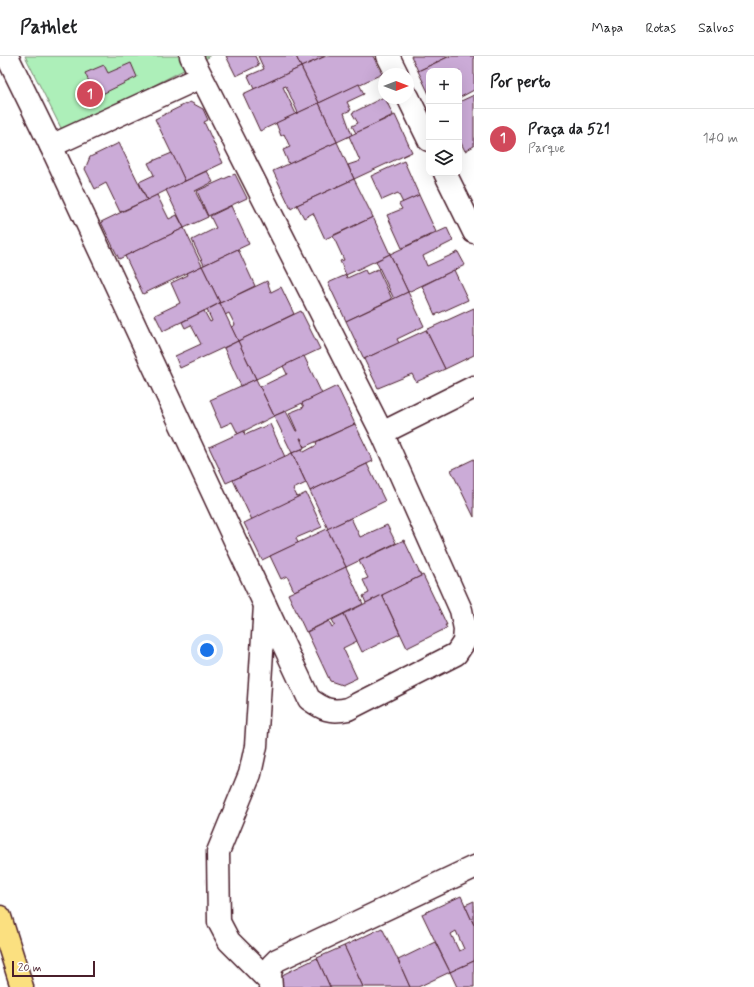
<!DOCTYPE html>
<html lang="pt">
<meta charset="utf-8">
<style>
:root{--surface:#fff;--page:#f2f2f2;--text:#202124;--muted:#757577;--line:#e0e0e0;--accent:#d1495b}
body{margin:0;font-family:Mynerve,sans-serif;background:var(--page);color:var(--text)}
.controls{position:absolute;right:12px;top:12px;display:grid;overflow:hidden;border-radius:8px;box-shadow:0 4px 16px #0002}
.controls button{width:36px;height:36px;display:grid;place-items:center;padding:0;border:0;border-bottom:1px solid var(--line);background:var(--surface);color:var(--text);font:20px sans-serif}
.compass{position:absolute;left:378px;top:12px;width:36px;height:36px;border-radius:50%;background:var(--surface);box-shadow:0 4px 16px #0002;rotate:90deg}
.scale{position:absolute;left:12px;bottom:10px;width:83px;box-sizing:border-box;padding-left:4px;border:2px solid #4a1f2b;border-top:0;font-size:11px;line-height:14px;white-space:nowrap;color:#4a1f2b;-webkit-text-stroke:3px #fff;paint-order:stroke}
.you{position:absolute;left:207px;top:594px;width:14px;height:14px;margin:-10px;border:3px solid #fff;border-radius:50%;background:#1a73e8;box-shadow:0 0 0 6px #1a73e833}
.badge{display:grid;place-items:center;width:26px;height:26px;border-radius:50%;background:var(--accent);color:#fff;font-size:13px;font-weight:700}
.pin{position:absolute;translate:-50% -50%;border:2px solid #fff;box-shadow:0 1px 4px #0006}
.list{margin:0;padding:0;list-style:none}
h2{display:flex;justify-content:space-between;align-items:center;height:52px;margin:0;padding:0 16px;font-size:17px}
h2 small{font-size:13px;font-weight:400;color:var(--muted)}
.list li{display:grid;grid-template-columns:26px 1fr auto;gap:12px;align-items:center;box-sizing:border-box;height:60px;padding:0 16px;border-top:1px solid var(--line)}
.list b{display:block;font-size:15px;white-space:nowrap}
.list p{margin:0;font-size:13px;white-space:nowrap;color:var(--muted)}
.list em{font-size:13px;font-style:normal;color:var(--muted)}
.icon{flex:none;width:22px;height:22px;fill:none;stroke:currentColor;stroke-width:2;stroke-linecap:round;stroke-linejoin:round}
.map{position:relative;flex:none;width:474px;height:931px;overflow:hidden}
header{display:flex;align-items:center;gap:24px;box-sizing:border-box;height:56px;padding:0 20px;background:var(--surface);border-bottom:1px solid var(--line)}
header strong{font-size:19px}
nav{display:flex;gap:22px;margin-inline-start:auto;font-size:14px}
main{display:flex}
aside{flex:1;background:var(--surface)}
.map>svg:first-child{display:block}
.green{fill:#adefb9;stroke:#7c8772}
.building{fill:#cbabd7;stroke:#4a1f2b;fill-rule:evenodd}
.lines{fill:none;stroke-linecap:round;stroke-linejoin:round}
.minor-casing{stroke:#4a1f2b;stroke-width:25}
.motorway-casing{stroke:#4a1f2b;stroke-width:25}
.minor{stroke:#fff;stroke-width:22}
.motorway{stroke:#fbe080;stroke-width:22}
</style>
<header>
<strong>Pathlet</strong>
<nav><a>Mapa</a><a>Rotas</a><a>Salvos</a></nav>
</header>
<main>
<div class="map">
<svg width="474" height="931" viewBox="0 0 474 931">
<rect width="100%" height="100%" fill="#fff"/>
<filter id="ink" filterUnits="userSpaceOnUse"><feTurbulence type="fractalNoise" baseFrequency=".025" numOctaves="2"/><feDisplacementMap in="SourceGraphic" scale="8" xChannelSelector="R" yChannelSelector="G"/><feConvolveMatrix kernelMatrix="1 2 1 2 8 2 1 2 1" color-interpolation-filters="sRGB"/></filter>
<g filter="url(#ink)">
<path class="green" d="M 25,0 L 209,0 L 209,1 L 63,76 Z"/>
<g class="building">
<path d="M 226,0 L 255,0 L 259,9 L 236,20 Z"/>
<path d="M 258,0 L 296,0 L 301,11 L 254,33 L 248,20 L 264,13 Z"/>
<path d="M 296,0 L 326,0 L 301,11 Z"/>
<path d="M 326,0 L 373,0 L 382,18 L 319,47 L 301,11 Z"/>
<path d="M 411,0 L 450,0 L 418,15 Z"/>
<path d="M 450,0 L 474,0 L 474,34 L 459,42 L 459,15 L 429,15 L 429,38 L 418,15 Z"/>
<path d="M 131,7 L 137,21 L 96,41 L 85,17 L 104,9 L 108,17 Z"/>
<path d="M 301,11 L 319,47 L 298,57 L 286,30 L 283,31 L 296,58 L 260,75 L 243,38 Z"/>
<path d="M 359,28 L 364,38 L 347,46 L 351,54 L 344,57 L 352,79 L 337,86 L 319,47 Z"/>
<path d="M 474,39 L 474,90 L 465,95 L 459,83 L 459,46 Z"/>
<path d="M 384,41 L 385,42 L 393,59 L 356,77 L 352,70 L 358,67 L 352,57 Z"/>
<path d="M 190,46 L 203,53 L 208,64 L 204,66 L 223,107 L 185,125 L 155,63 Z"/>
<path d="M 319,47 L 337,86 L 289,108 L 283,94 L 290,91 L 284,78 L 281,80 L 276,67 Z"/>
<path d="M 395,59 L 412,96 L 354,123 L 348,109 L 360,105 L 349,80 Z"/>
<path d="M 337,86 L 354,123 L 297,149 L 291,153 L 273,115 Z"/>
<path d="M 119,87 L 147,144 L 120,156 L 106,127 L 95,133 L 85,113 L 90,101 Z"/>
<path d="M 172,97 L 185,125 L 147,144 L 139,126 L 154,119 L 148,107 Z"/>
<path d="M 404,105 L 419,139 L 403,147 L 398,137 L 382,144 L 371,120 Z"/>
<path d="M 207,115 L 213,126 L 195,135 L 208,161 L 184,172 L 166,134 Z"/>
<path d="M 235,118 L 247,142 L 208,160 L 197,135 Z"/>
<path d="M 354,123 L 373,161 L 325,183 L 313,157 L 304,162 L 297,149 Z"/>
<path d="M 157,139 L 169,163 L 177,159 L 184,172 L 119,203 L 101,166 Z"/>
<path d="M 419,139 L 436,176 L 402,192 L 387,159 L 402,153 L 399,148 Z"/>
<path d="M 231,150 L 249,188 L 204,209 L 192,184 L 216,172 L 210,160 Z"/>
<path d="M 373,161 L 390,198 L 346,219 L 340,205 L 344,204 L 333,180 Z"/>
<path d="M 184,172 L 202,210 L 143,238 L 125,200 Z"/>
<path d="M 447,172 L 453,185 L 423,200 L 427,210 L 458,196 L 465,209 L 408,236 L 390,198 Z"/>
<path d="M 238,193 L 255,230 L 220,247 L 202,210 Z"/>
<path d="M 390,198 L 408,236 L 394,243 L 376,205 Z"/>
<path d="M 202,210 L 220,247 L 163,275 L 155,259 L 180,247 L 171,227 L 188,219 L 187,217 Z"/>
<path d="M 378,213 L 392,243 L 346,265 L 328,227 L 346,219 L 347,222 L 365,214 L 367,218 Z"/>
<path d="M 454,214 L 468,244 L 435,259 L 422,230 Z"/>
<path d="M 267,225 L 271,236 L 281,231 L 294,258 L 238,285 L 231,271 L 235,269 L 229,257 L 225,259 L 220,247 Z"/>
<path d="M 408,236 L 424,270 L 397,283 L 399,287 L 364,303 L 346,265 Z"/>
<path d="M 220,247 L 238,285 L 180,312 L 175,300 L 201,288 L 191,269 L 185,272 L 182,266 L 204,255 L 210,266 L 212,265 L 207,254 Z"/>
<path d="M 474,252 L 474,299 L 445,313 L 426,274 Z"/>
<path d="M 301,255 L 320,293 L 256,323 L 238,285 Z"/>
<path d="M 426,274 L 445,313 L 416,326 L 412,318 L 378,332 L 364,303 Z"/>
<path d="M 238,285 L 256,323 L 241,330 L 224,292 Z"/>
<path d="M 304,300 L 322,338 L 274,360 L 260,331 L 287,318 L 283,310 Z"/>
<path d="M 256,323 L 274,360 L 238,378 L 232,366 L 221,371 L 215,358 L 216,358 L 210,344 Z"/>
<path d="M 337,330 L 355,368 L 304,391 L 301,382 L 300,382 L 304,392 L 292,397 L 274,360 L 286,355 L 296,375 L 297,375 L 289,357 L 304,351 L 302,347 Z"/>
<path d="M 270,368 L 285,401 L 226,427 L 209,391 L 244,375 L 245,379 Z"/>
<path d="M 355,368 L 373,405 L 310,435 L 292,397 L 302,393 L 304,396 L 317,389 L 316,386 Z"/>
<path d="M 292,397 L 306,427 L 293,433 L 298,442 L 252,464 L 233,424 Z"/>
<path d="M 474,403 L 474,461 L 451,414 Z"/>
<path d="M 367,408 L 385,445 L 328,473 L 310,435 Z"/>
<path d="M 306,437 L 322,471 L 296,482 L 298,487 L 262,504 L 244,467 Z"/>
<path d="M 351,462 L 360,481 L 387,469 L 396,487 L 346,511 L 327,473 Z"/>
<path d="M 327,473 L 346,511 L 294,535 L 287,520 L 281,523 L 270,500 Z"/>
<path d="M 404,484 L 421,520 L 366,547 L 363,540 L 369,537 L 363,524 L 368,522 L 359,505 Z"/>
<path d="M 346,511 L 363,548 L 306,576 L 288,538 Z"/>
<path d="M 423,519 L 447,569 L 445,569 L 447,572 L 407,592 L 382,539 Z"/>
<path d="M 382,539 L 400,578 L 362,596 L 344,558 Z"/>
<path d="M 344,558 L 357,585 L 343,592 L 357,622 L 342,629 L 330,625 L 307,576 L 329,565 L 332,571 L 335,569 L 332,564 Z"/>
<path d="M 461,840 L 474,869 L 474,905 L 450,916 L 422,858 ZM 456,875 L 464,893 L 459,895 L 451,878 Z"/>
<path d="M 474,845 L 474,869 L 465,849 Z"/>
<path d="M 382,872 L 398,904 L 410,931 L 363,931 L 344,890 Z"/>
<path d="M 435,886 L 450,916 L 418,931 L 410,931 L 398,904 Z"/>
<path d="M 344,890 L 347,896 L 363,931 L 330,931 L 317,902 Z"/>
<path d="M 317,902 L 330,931 L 278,931 L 278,930 L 284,918 Z"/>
<path d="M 474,905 L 474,931 L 457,931 L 450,916 Z"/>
</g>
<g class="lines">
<g class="minor-casing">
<g id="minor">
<path d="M 7,0 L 51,90 L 309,643 C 323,653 330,657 348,653 L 456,598 L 464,586 L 465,573 L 461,554 L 382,377 L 191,0"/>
<path d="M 388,0 L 397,18"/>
<path d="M 408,41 L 429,84"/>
<path d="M 51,90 L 201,21"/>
<path d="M 445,117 L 474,176"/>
<path d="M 382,377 L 474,331"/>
<path d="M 265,549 L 256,690 L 250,718 L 218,796 L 219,866 L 229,885 L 270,926"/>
<path d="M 271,931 L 270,918 L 272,909 L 277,904 L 474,811"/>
</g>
</g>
<g class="motorway-casing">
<path id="motorway" d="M 0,861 L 22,931"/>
</g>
<use href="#minor" class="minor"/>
<use href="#motorway" class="motorway"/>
</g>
</g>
</svg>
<div class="controls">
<button>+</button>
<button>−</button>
<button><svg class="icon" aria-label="layers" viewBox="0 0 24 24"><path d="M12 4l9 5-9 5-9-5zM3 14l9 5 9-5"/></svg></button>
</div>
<svg class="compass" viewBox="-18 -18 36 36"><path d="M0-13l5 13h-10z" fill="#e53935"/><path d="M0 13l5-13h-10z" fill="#757577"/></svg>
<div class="scale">20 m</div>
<div class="you"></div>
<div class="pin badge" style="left:90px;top:38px">1</div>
</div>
<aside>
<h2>Por perto<small></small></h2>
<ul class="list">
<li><span class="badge">1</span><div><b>Praça da 521</b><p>Parque</p></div><em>140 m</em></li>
</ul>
</aside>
</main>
